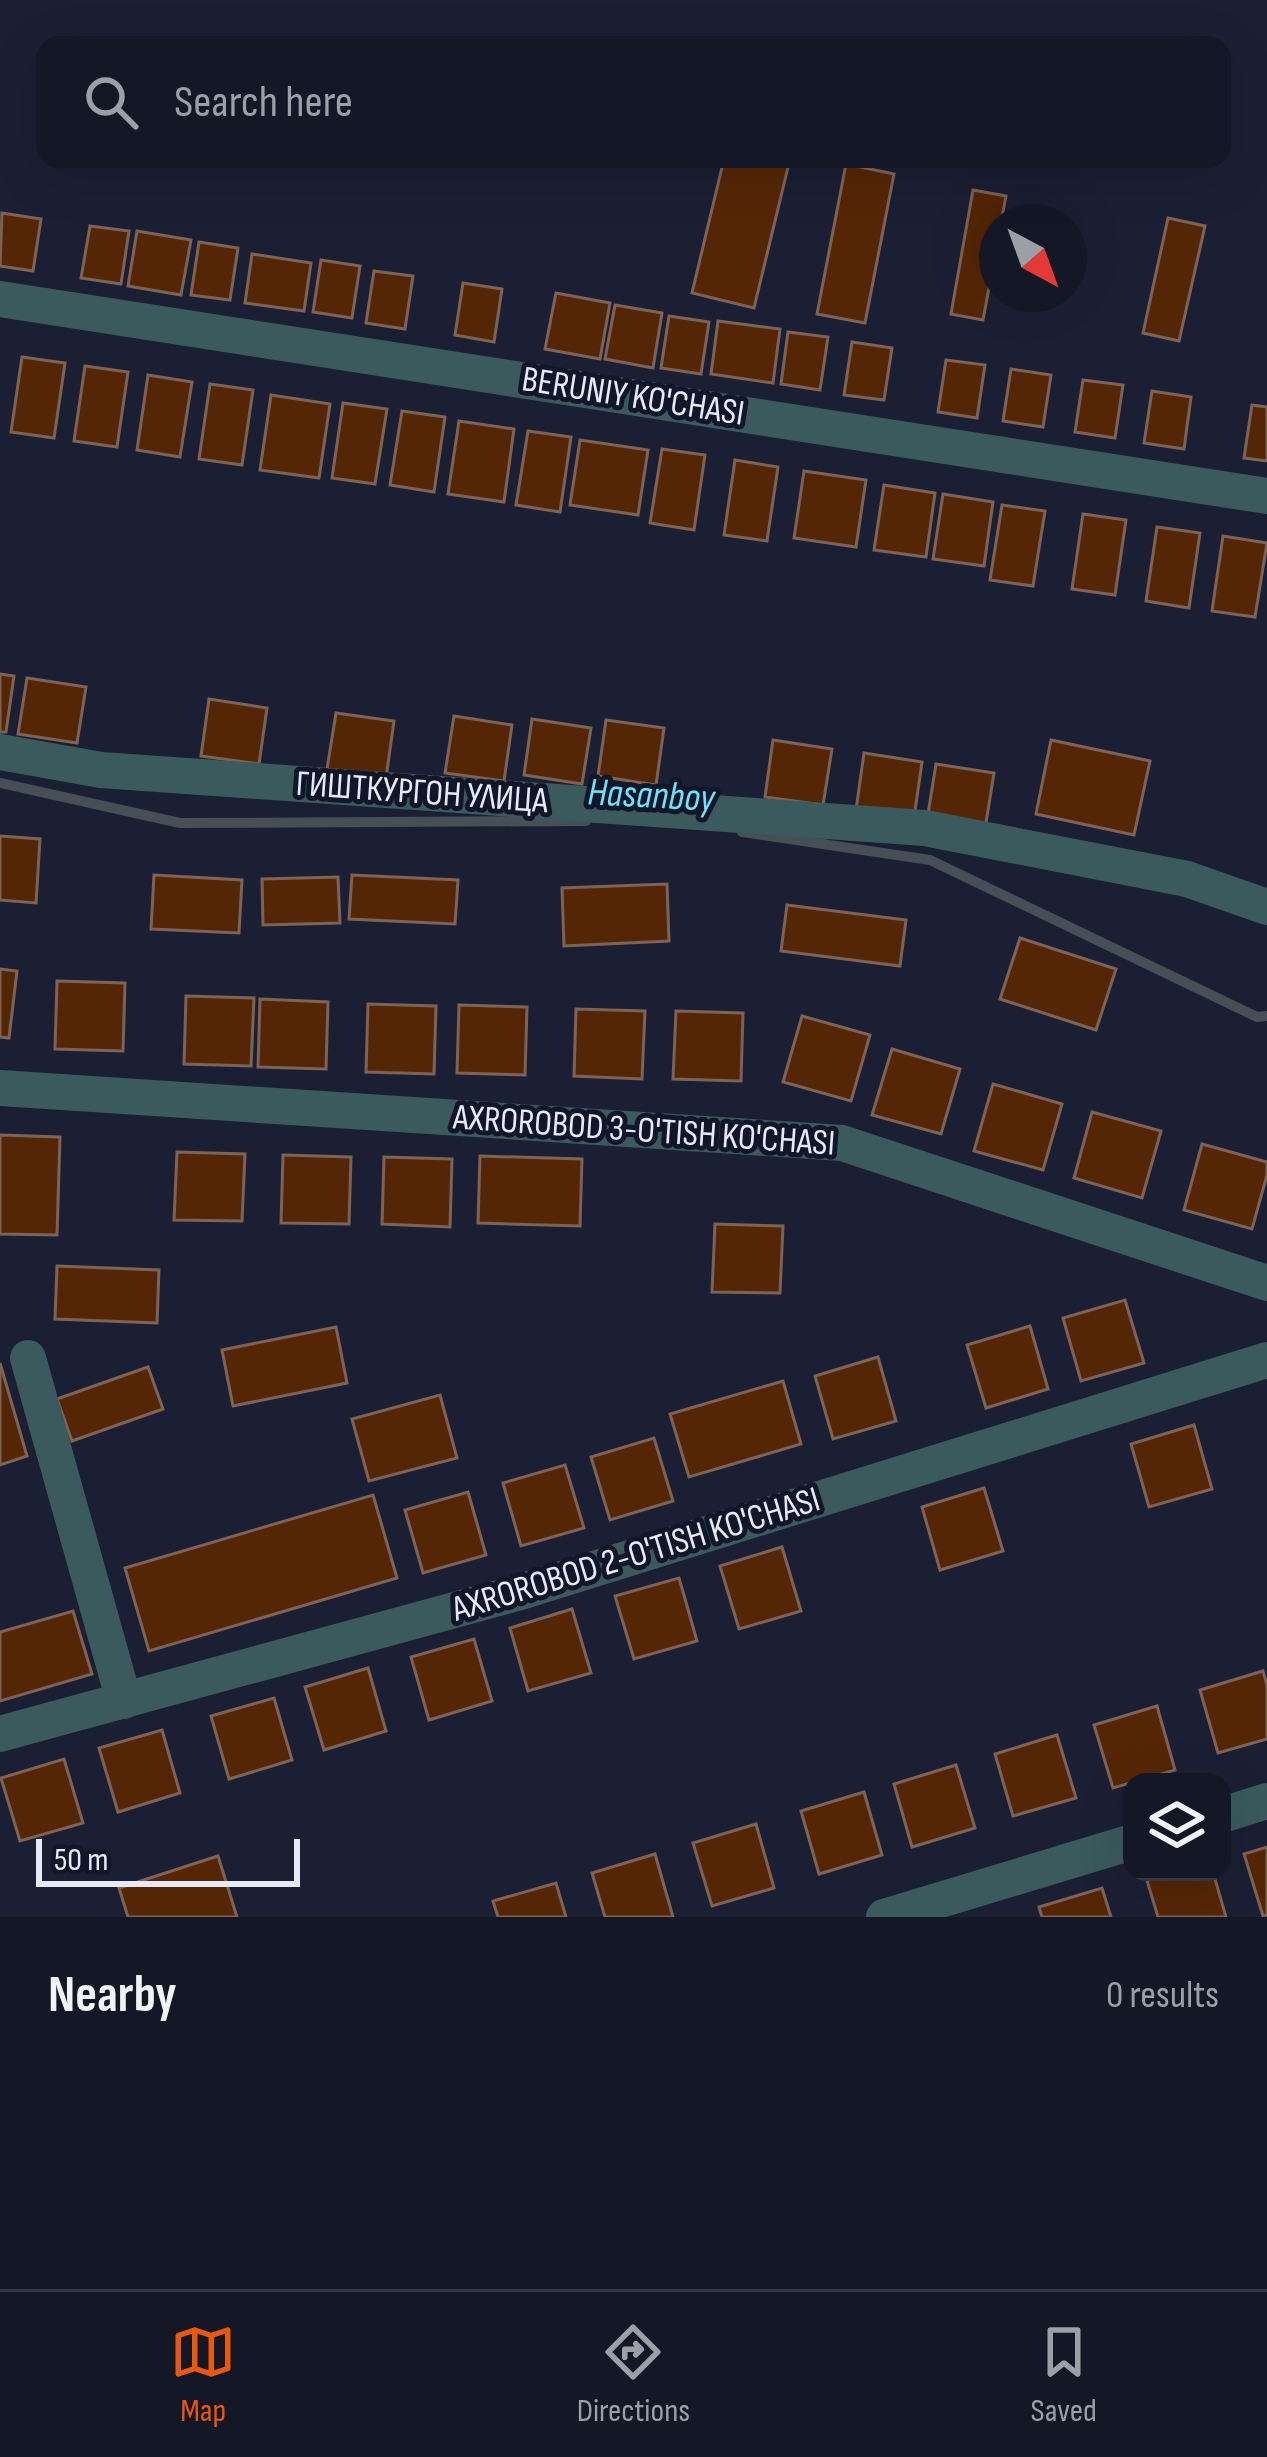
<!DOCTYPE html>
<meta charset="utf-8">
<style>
:root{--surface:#141726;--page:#212432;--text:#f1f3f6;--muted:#9d9fa7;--line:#333643;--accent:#ea580c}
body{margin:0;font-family:"Sofia Sans Condensed",sans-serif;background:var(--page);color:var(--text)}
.controls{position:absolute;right:36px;bottom:36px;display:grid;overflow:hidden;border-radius:24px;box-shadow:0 12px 48px #0002}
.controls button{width:108px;height:108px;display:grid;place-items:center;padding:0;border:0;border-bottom:3px solid var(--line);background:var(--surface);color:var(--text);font:60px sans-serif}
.compass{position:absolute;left:979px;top:204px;width:108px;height:108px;border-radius:50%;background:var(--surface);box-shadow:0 12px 48px #0002;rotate:139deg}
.scale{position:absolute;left:36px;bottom:30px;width:264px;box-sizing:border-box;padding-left:12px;border:6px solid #e6eaf7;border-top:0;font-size:33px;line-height:42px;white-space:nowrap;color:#e6eaf7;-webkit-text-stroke:9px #121629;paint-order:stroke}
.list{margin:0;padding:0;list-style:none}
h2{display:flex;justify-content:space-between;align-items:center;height:156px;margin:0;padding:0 48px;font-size:51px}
h2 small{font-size:39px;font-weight:400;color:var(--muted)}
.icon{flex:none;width:66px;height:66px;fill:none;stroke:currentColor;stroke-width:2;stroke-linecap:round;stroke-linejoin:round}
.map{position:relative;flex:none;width:1267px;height:1917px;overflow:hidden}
.search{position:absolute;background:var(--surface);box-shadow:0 12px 48px #0002;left:36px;right:36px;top:36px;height:132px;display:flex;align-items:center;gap:30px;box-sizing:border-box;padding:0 42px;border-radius:24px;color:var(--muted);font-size:45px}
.sheet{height:372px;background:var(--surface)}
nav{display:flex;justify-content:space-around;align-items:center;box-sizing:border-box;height:168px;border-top:3px solid var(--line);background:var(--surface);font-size:33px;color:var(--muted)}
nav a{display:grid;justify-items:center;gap:6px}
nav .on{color:var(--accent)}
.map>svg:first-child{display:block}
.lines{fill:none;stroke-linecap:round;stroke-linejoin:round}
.stream{stroke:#454f55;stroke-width:10}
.building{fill:#552606;stroke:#7c6356;stroke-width:3}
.street{stroke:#3b5a5e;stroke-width:36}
.labels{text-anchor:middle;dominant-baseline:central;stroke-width:10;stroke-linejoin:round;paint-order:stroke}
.street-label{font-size:36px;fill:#e6eaf7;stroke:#121629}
.water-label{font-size:39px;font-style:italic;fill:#6ce4fa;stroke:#121629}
</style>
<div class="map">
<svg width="1267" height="1917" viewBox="0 0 1267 1917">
<rect width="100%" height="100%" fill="#1b1f33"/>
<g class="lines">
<g class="stream">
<path d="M 0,783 L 180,823 L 586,821"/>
<path d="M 742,832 L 930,860 L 1257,1017 L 1267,1016"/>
</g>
</g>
<g class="building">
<path d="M 724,159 L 790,159 L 754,308 L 692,293 Z"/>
<path d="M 846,164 L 894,174 L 865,323 L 817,314 Z"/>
<path d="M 973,190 L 1006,196 L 1001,222 L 997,222 L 997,245 L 983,320 L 951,314 Z"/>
<path d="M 2,213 L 41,219 L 33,271 L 0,266 Z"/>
<path d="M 1168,218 L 1205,226 L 1179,341 L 1143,333 Z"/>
<path d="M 90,226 L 129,231 L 121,284 L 81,278 Z"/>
<path d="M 137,231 L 191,240 L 181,295 L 128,286 Z"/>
<path d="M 199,242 L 238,248 L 230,300 L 191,295 Z"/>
<path d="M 252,254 L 311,263 L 304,311 L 245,303 Z"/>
<path d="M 321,260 L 360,266 L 352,318 L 313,312 Z"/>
<path d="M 374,271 L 413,276 L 405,329 L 366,323 Z"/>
<path d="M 463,283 L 502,289 L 494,342 L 455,335 Z"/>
<path d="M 556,293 L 610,303 L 600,359 L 545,349 Z"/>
<path d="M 615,305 L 662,313 L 653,368 L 605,359 Z"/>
<path d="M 669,316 L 709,322 L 701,374 L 661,368 Z"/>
<path d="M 718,321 L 780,329 L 773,383 L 711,374 Z"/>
<path d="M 788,332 L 828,337 L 820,390 L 781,384 Z"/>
<path d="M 852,342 L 892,348 L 884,400 L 844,395 Z"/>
<path d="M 22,357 L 65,363 L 54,438 L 11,432 Z"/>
<path d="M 946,360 L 985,365 L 977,418 L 938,412 Z"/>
<path d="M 85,366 L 128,372 L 117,447 L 74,441 Z"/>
<path d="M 1011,369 L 1051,375 L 1043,427 L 1003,421 Z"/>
<path d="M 148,375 L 192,382 L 180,457 L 137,450 Z"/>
<path d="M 1083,380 L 1123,385 L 1115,438 L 1075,432 Z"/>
<path d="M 210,384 L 253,390 L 242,465 L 199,459 Z"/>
<path d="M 1152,391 L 1191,397 L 1184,449 L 1144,443 Z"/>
<path d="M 271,395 L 330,404 L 319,478 L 260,470 Z"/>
<path d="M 343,403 L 387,409 L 375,484 L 332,478 Z"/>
<path d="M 1252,405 L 1267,407 L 1267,461 L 1244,458 Z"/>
<path d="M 402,411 L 445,417 L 434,492 L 390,485 Z"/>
<path d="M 459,421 L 514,429 L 504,502 L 448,494 Z"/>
<path d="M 528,431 L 571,437 L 560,512 L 516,505 Z"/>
<path d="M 580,440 L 648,450 L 638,515 L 570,505 Z"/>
<path d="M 662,449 L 705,455 L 694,530 L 650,523 Z"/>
<path d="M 735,460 L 778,467 L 767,541 L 724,535 Z"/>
<path d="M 804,471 L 866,480 L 856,547 L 794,538 Z"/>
<path d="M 884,485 L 935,493 L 926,557 L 874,550 Z"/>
<path d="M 943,494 L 993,502 L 984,566 L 933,559 Z"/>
<path d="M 1002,505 L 1045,511 L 1033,586 L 990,580 Z"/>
<path d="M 1083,514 L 1126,520 L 1115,595 L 1072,589 Z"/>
<path d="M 1157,527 L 1200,533 L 1189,608 L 1146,601 Z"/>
<path d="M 1223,536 L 1267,543 L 1255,617 L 1212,611 Z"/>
<path d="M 0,674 L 14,676 L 6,732 L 0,732 Z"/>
<path d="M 27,678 L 86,687 L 77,743 L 18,734 Z"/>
<path d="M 209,699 L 267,708 L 259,764 L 201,756 Z"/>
<path d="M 336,713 L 394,721 L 386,778 L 327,769 Z"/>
<path d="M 454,716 L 512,725 L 504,781 L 445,773 Z"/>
<path d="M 532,719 L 591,728 L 582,784 L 524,775 Z"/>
<path d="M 606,720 L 664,728 L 656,785 L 598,776 Z"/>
<path d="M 773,740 L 832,749 L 823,805 L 765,797 Z"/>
<path d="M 1051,740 L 1150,761 L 1134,835 L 1036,814 Z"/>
<path d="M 864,753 L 922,762 L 914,818 L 856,810 Z"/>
<path d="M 936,764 L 994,773 L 985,829 L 927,820 Z"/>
<path d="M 0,836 L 40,839 L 36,903 L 0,900 Z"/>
<path d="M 154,875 L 242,880 L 239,933 L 151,929 Z"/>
<path d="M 352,875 L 458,880 L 455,924 L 349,919 Z"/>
<path d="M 338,877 L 340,923 L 263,925 L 262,879 Z"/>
<path d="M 667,884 L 669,941 L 564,946 L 562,888 Z"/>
<path d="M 787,905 L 906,920 L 900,966 L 781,951 Z"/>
<path d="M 1020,938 L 1116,969 L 1096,1030 L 1000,999 Z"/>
<path d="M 0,969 L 17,971 L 9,1038 L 0,1037 Z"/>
<path d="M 57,981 L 125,983 L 123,1051 L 55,1049 Z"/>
<path d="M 186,996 L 254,998 L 251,1066 L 184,1064 Z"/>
<path d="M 260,999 L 328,1002 L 326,1069 L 258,1067 Z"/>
<path d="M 368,1004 L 436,1006 L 434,1074 L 366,1072 Z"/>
<path d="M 459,1005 L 527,1007 L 525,1075 L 457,1073 Z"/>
<path d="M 576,1009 L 645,1011 L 642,1079 L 574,1076 Z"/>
<path d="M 676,1011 L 743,1013 L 741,1081 L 673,1079 Z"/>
<path d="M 802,1016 L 870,1035 L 851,1101 L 783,1082 Z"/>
<path d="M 892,1049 L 960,1069 L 941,1134 L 872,1115 Z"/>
<path d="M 993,1084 L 1062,1104 L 1043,1170 L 974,1151 Z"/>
<path d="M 1092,1112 L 1161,1131 L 1142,1198 L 1074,1178 Z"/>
<path d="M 0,1135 L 60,1137 L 57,1235 L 0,1234 Z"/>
<path d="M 1202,1144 L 1267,1162 L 1267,1175 L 1252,1229 L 1184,1210 Z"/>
<path d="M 177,1152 L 245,1154 L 242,1221 L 174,1220 Z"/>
<path d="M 283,1155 L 351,1157 L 349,1224 L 281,1223 Z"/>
<path d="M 480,1156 L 582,1159 L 580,1226 L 478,1223 Z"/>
<path d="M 384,1157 L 452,1159 L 450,1227 L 382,1224 Z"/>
<path d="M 715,1224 L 783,1226 L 780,1293 L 712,1292 Z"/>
<path d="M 57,1266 L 159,1270 L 157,1323 L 55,1319 Z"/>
<path d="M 1125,1300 L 1144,1363 L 1081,1381 L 1063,1318 Z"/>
<path d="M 1030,1326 L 1048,1389 L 986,1408 L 967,1345 Z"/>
<path d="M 336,1327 L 347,1383 L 233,1406 L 222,1350 Z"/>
<path d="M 878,1357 L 896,1421 L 833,1439 L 815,1376 Z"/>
<path d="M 0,1363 L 27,1456 L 0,1465 Z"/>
<path d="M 148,1367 L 163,1409 L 72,1441 L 57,1399 Z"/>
<path d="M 783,1381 L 801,1444 L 689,1477 L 670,1414 Z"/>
<path d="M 440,1395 L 457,1458 L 369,1481 L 352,1419 Z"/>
<path d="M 1194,1425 L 1212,1489 L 1149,1507 L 1131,1444 Z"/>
<path d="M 654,1438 L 673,1501 L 610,1520 L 591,1457 Z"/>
<path d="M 565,1465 L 584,1528 L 521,1546 L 503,1483 Z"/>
<path d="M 984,1488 L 1003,1551 L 940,1570 L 922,1507 Z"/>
<path d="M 468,1492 L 486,1555 L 423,1573 L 405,1510 Z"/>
<path d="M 373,1495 L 397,1578 L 149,1651 L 125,1568 Z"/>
<path d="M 782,1547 L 801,1611 L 739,1629 L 720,1566 Z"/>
<path d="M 679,1578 L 697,1641 L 634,1659 L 615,1596 Z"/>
<path d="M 572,1609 L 591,1673 L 528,1691 L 510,1628 Z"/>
<path d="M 73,1611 L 92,1674 L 0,1701 L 0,1632 Z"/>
<path d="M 474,1639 L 492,1701 L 429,1720 L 411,1657 Z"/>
<path d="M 368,1668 L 386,1731 L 324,1750 L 305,1687 Z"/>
<path d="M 1263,1671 L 1267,1685 L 1267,1739 L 1218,1753 L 1200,1690 Z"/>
<path d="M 274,1698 L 292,1760 L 229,1779 L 211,1716 Z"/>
<path d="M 1157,1706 L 1175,1770 L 1113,1788 L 1094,1725 Z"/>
<path d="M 162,1730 L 180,1793 L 118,1812 L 99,1748 Z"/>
<path d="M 1057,1735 L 1076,1798 L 1013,1816 L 995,1754 Z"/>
<path d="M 64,1759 L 83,1823 L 20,1841 L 1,1778 Z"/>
<path d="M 956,1765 L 975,1828 L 912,1847 L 894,1784 Z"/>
<path d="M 864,1792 L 882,1855 L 819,1874 L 801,1811 Z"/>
<path d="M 756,1824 L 774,1888 L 712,1906 L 693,1843 Z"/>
<path d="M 1267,1847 L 1267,1915 L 1263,1916 L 1244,1854 Z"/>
<path d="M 655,1854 L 673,1917 L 605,1917 L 592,1873 Z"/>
<path d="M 218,1856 L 237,1917 L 128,1917 L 119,1888 Z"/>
<path d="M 1151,1872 L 1213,1872 L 1226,1917 L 1158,1917 L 1145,1874 Z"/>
<path d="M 556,1883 L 566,1917 L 498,1917 L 493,1901 Z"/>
<path d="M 1102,1888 L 1111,1917 L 1042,1917 L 1039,1907 Z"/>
</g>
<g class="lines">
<g class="street">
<path d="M 0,299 L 1267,496"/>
<path d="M 0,752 L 101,770 L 925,828 L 1187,879 L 1267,907"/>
<path d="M 0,1088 L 842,1143 L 1267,1283"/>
<path d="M 28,1358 L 124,1701"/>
<path d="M 0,1734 L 517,1593 L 1267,1360"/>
<path d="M 1222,1815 L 1267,1801"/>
<path d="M 884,1917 L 1132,1842"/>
</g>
</g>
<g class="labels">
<g class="street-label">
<text transform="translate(633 397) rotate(9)">BERUNIY KO'CHASI</text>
<text transform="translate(422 793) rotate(4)">ГИШТКУРГОН УЛИЦА</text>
<text transform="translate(644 1131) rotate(4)">AXROROBOD 3-O'TISH KO'CHASI</text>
<text transform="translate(636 1555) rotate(-17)">AXROROBOD 2-O'TISH KO'CHASI</text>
</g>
<g class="water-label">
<text transform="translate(651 796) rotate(3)">Hasanboy</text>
</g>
</g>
</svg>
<div class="controls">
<button><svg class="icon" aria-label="layers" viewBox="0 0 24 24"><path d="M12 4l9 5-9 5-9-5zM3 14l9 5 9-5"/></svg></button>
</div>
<svg class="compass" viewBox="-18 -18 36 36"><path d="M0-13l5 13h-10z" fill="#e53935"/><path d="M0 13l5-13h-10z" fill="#9d9fa7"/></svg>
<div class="scale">50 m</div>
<div class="search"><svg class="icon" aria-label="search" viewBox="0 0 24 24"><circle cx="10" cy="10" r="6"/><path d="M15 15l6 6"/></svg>Search here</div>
</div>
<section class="sheet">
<h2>Nearby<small>0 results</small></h2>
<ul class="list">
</ul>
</section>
<nav>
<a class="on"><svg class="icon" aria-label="map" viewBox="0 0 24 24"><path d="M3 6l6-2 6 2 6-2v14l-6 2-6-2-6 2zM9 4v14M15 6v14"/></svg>Map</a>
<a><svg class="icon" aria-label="directions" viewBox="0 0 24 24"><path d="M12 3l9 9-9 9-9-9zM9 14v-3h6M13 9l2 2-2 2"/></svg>Directions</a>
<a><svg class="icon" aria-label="saved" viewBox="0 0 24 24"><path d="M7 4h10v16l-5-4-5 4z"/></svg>Saved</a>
</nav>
